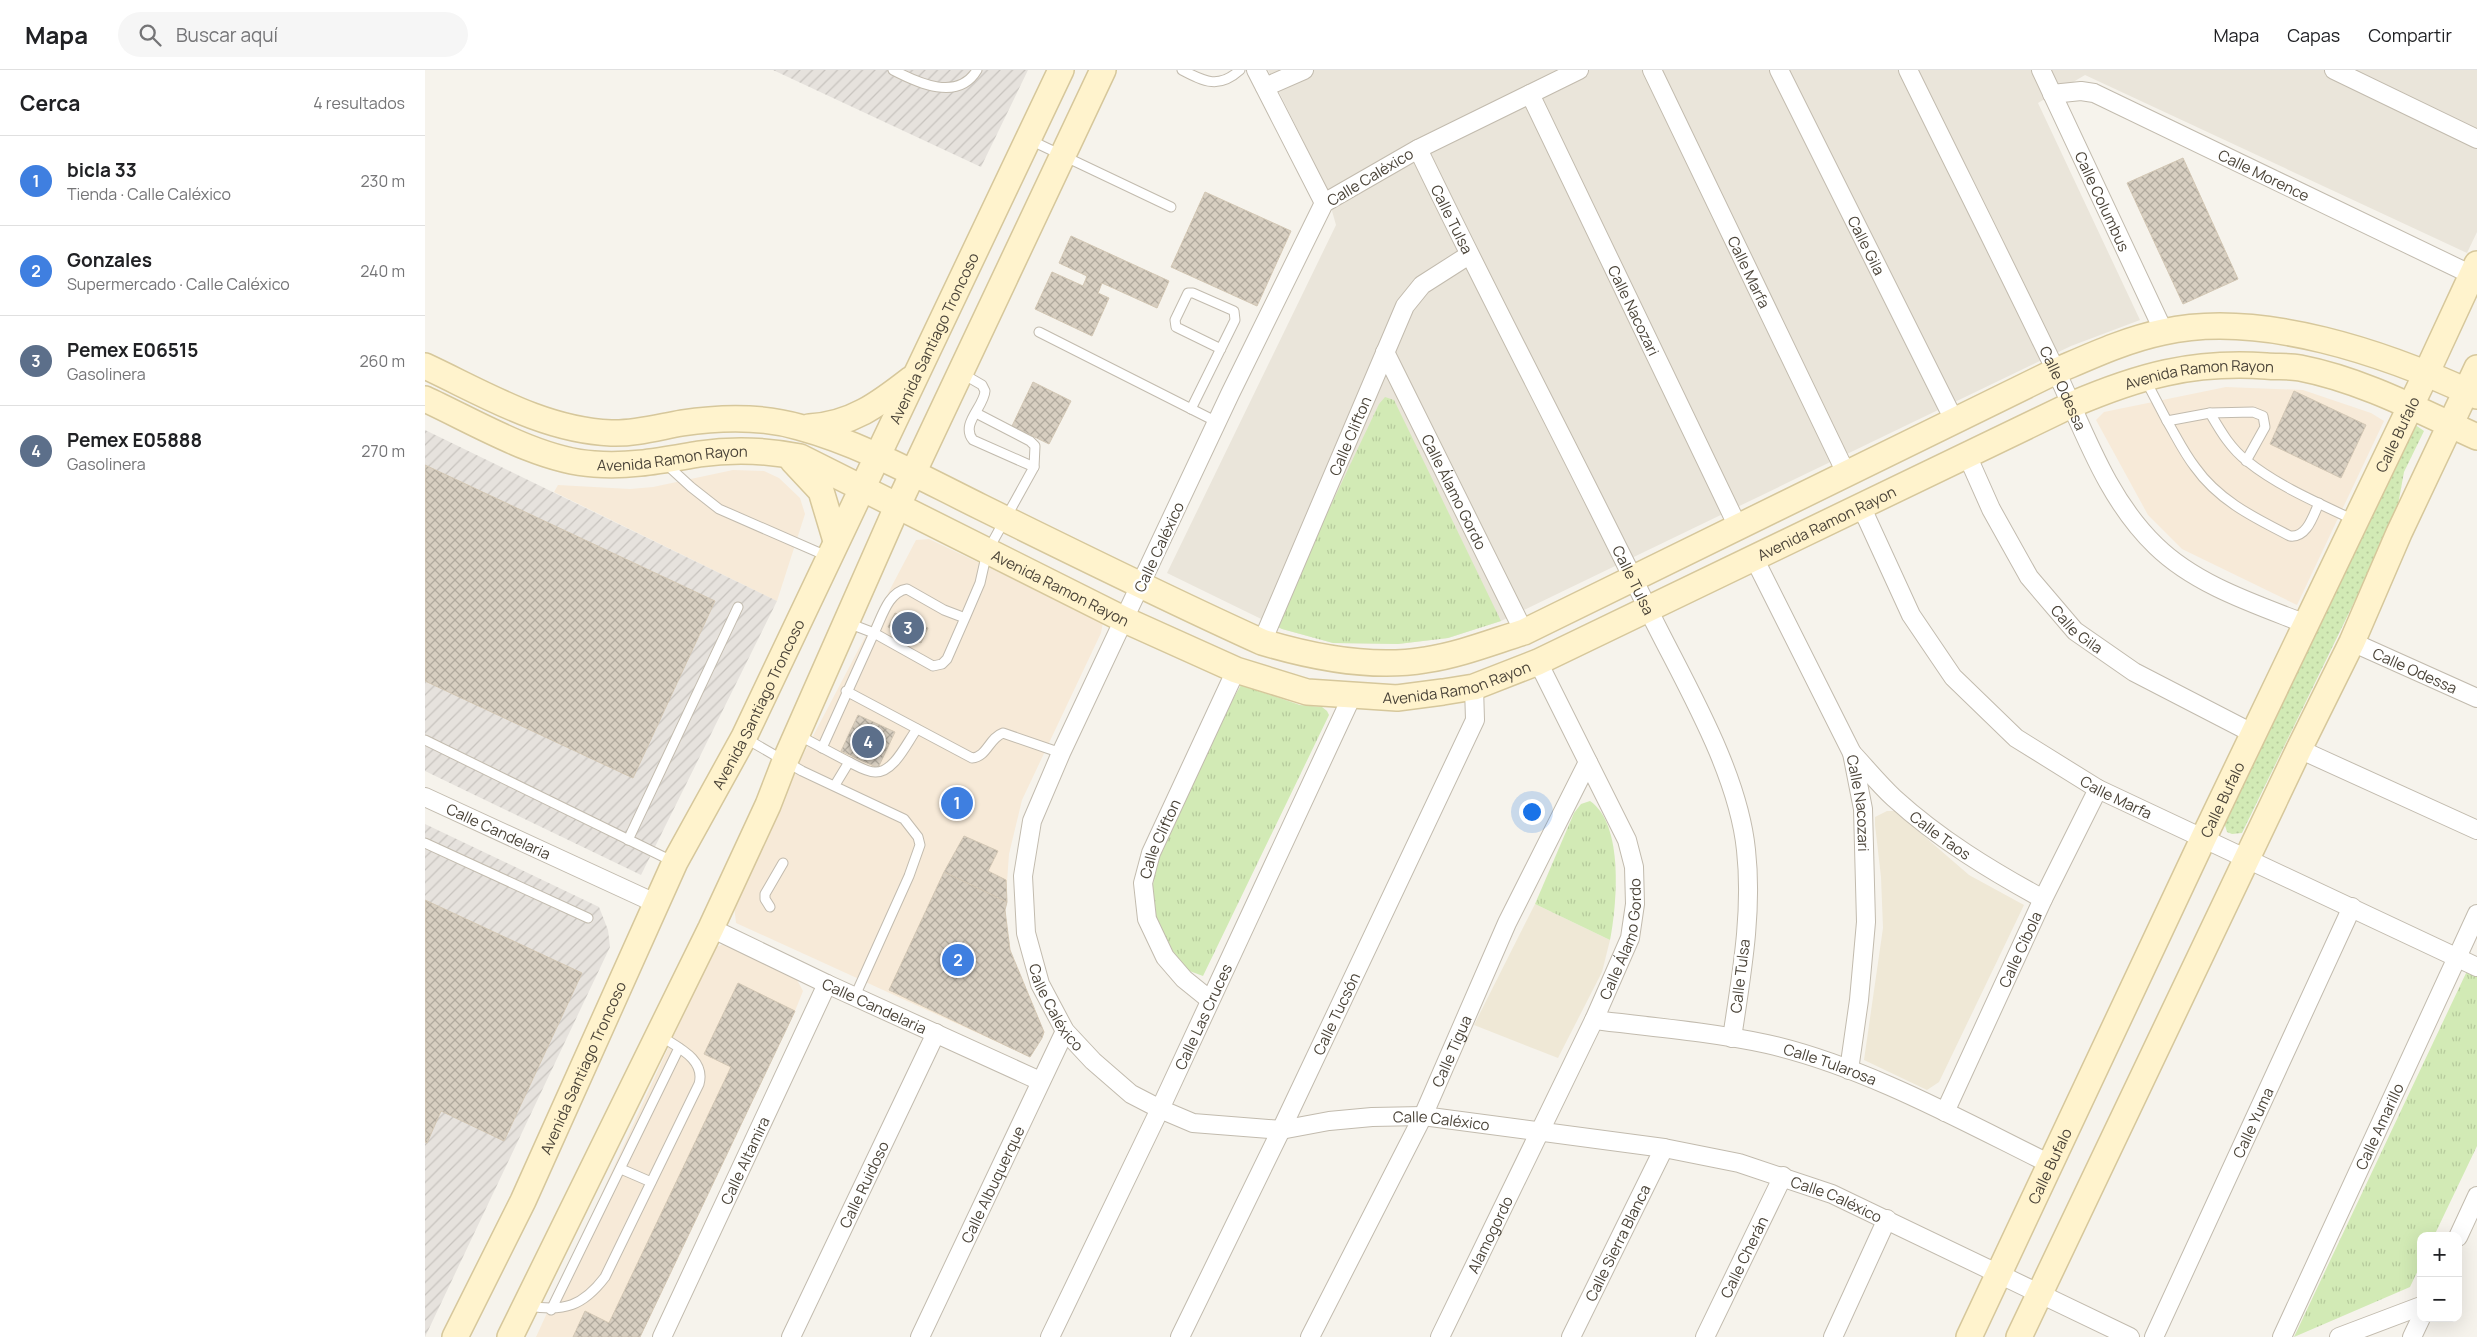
<!DOCTYPE html>
<html lang="es">
<meta charset="utf-8">
<style>
:root{--surface:#fff;--page:#f6f6f6;--text:#202124;--muted:#757577;--line:#e0e0e0;--accent:#1a73e8}
body{margin:0;font-family:Manrope,sans-serif;background:var(--page);color:var(--text)}
.controls{position:absolute;right:15px;bottom:15px;display:grid;overflow:hidden;border-radius:10px;box-shadow:0 5px 20px #0002}
.controls button{width:45px;height:45px;display:grid;place-items:center;padding:0;border:0;border-bottom:1px solid var(--line);background:var(--surface);color:var(--text);font:25px sans-serif}
.you{position:absolute;left:1106px;top:741px;width:18px;height:18px;margin:-12px;border:4px solid #fff;border-radius:50%;background:#1a73e8;box-shadow:0 0 0 8px #1a73e833}
.badge{display:grid;place-items:center;width:32px;height:32px;border-radius:50%;background:var(--accent);color:#fff;font-size:16px;font-weight:700}
.pin{position:absolute;translate:-50% -50%;border:2px solid #fff;box-shadow:0 1px 5px #0006}
.list{margin:0;padding:0;list-style:none}
h2{display:flex;justify-content:space-between;align-items:center;height:65px;margin:0;padding:0 20px;font-size:21px}
h2 small{font-size:16px;font-weight:400;color:var(--muted)}
.list li{display:grid;grid-template-columns:32px 1fr auto;gap:15px;align-items:center;box-sizing:border-box;height:90px;padding:0 20px;border-top:1px solid var(--line)}
.list b{display:block;font-size:19px;white-space:nowrap}
.list p{margin:0;font-size:16px;white-space:nowrap;color:var(--muted)}
.list em{font-size:16px;font-style:normal;color:var(--muted)}
.icon{flex:none;width:28px;height:28px;fill:none;stroke:currentColor;stroke-width:2;stroke-linecap:round;stroke-linejoin:round}
.map{position:relative;flex:none;width:2052px;height:1267px;overflow:hidden}
header{display:flex;align-items:center;gap:30px;box-sizing:border-box;height:70px;padding:0 25px;background:var(--surface);border-bottom:1px solid var(--line)}
header strong{font-size:24px}
nav{display:flex;gap:28px;margin-inline-start:auto;font-size:18px}
.search{width:350px;height:45px;background:var(--page);display:flex;align-items:center;gap:12px;box-sizing:border-box;padding:0 18px;border-radius:28px;color:var(--muted);font-size:19px}
main{display:flex}
aside{flex:1;background:var(--surface)}
.map>svg:first-child{display:block}
.residential{fill:#eae5da}
.commercial{fill:#f7ead8}
.industrial{fill:url(#industrial-furrows)}
.education{fill:#efe8d6}
.grass{fill:url(#grass-dots)}
.park{fill:url(#park-tufts)}
.building{fill:url(#building-cross-hatch);stroke:#d3c7b4}
.lines{fill:none;stroke-linecap:round;stroke-linejoin:round}
.lane-casing{stroke:#c2bbae;stroke-width:11}
.street-casing{stroke:#c2bbae;stroke-width:20}
.secondary-casing{stroke:#d6c79b;stroke-width:28}
.lane{stroke:#fff;stroke-width:9}
.street{stroke:#fff;stroke-width:18}
.secondary{stroke:#fff3cd;stroke-width:25}
.labels{text-anchor:middle;dominant-baseline:central;stroke-width:5;stroke-linejoin:round;paint-order:stroke}
.street-label{font-size:15px;fill:#4b4439;stroke:#fff}
</style>
<header>
<strong>Mapa</strong>
<div class="search"><svg class="icon" aria-label="search" viewBox="0 0 24 24"><circle cx="10" cy="10" r="6"/><path d="M15 15l6 6"/></svg>Buscar aquí</div>
<nav><a>Mapa</a><a>Capas</a><a>Compartir</a></nav>
</header>
<main>
<aside>
<h2>Cerca<small>4 resultados</small></h2>
<ul class="list">
<li><span class="badge" style="background:#3f7fe0">1</span><div><b>bicla 33</b><p>Tienda · Calle Caléxico</p></div><em>230 m</em></li>
<li><span class="badge" style="background:#3f7fe0">2</span><div><b>Gonzales</b><p>Supermercado · Calle Caléxico</p></div><em>240 m</em></li>
<li><span class="badge" style="background:#5c6f8a">3</span><div><b>Pemex E06515</b><p>Gasolinera</p></div><em>260 m</em></li>
<li><span class="badge" style="background:#5c6f8a">4</span><div><b>Pemex E05888</b><p>Gasolinera</p></div><em>270 m</em></li>
</ul>
</aside>
<div class="map">
<svg width="2052" height="1267" viewBox="0 0 2052 1267">
<defs>
<pattern id="industrial-furrows" width="10" height="10" patternUnits="userSpaceOnUse" patternTransform="scale(1.25)"><rect width="10" height="10" fill="#e6e2dd"/><path d="M-1 1l2-2M0 10L10 0M9 11l2-2" fill="none" stroke="#c7c3be"/></pattern>
<pattern id="grass-dots" width="8" height="8" patternUnits="userSpaceOnUse" patternTransform="scale(1.25)"><rect width="8" height="8" fill="#d2eab5"/><path d="M2 2h.1M6 6h.1" fill="none" stroke="#b6ca9c" stroke-width="1.8" stroke-linecap="round"/></pattern>
<pattern id="park-tufts" width="24" height="20" patternUnits="userSpaceOnUse" patternTransform="scale(1.25)"><rect width="24" height="20" fill="#d2eab5"/><path d="M3 7l-1-3M5 7V3M7 7l1-3M15 17l-1-3M17 17v-4M19 17l1-3" fill="none" stroke="#b6ca9c"/></pattern>
<pattern id="building-cross-hatch" width="8" height="8" patternUnits="userSpaceOnUse" patternTransform="scale(1.25)"><rect width="8" height="8" fill="#d8cfc1"/><path d="M0 0l8 8M0 8l8-8" fill="none" stroke="#b1aa9e"/></pattern>
</defs>
<rect width="100%" height="100%" fill="#f6f3ec"/>
<path class="residential" d="M 843,0 L 2052,0 L 2052,162 L 2042,183 L 1660,5 L 1613,33 L 1715,250 L 1646,276 L 1076,551 L 1023,568 L 973,574 L 908,573 L 857,559 L 742,503 L 911,155 L 899,113 Z"/>
<g class="commercial">
<path d="M 1801,317 L 1878,320 L 1946,343 L 1959,351 L 1872,535 L 1757,479 L 1723,445 L 1671,350 L 1679,342 Z"/>
<path d="M 308,400 L 339,401 L 354,408 L 375,428 L 380,444 L 352,531 L 129,422 L 133,415 L 205,419 L 228,417 Z"/>
<path d="M 504,469 L 678,552 L 676,563 L 597,730 L 584,784 L 580,840 L 585,880 L 619,962 L 617,968 L 605,987 L 311,853 L 309,835 L 377,687 L 491,470 Z"/>
<path d="M 298,874 L 371,908 L 378,921 L 370,941 L 215,1267 L 111,1267 L 289,878 Z"/>
</g>
<g class="industrial">
<path d="M 348,0 L 603,0 L 556,97 Z"/>
<path d="M 0,360 L 352,531 L 216,805 L 0,701 Z"/>
<path d="M 0,754 L 174,837 L 183,860 L 185,877 L 0,1267 Z"/>
</g>
<g class="education">
<path d="M 1462,741 L 1470,741 L 1544,805 L 1599,835 L 1514,1012 L 1502,1020 L 1439,990 L 1458,858 L 1456,807 L 1450,755 L 1450,747 Z"/>
<path d="M 1110,834 L 1185,870 L 1177,902 L 1133,988 L 1049,955 Z"/>
</g>
<path class="grass" d="M 1989,354 L 1999,361 L 1979,402 L 1971,446 L 1817,763 L 1807,764 L 1802,762 L 1799,752 Z"/>
<g class="park">
<path d="M 960,327 L 969,330 L 1076,551 L 1023,568 L 973,574 L 908,573 L 857,559 L 849,555 L 954,334 Z"/>
<path d="M 816,615 L 875,635 L 897,637 L 902,641 L 904,645 L 778,906 L 759,899 L 741,875 L 731,849 L 727,824 L 730,797 L 797,648 Z"/>
<path d="M 1165,731 C 1199,754 1192,834 1185,870 L 1110,834 L 1149,743 L 1156,734 Z"/>
<path d="M 2042,901 L 2052,906 L 2052,1076 L 2009,1166 L 1996,1166 L 1996,1194 L 1985,1217 L 1869,1267 Z"/>
</g>
<g class="building">
<path d="M 1758,88 L 1813,209 L 1758,234 L 1702,113 Z"/>
<path d="M 780,122 L 866,161 L 832,236 L 746,197 Z"/>
<path d="M 646,166 L 744,211 L 732,238 L 677,213 L 673,223 L 684,228 L 667,266 L 610,239 L 627,202 L 658,216 L 662,206 L 634,193 Z"/>
<path d="M 608,312 L 646,331 L 624,374 L 587,356 Z"/>
<path d="M 1869,321 L 1941,355 L 1916,408 L 1845,374 Z"/>
<path d="M 0,395 L 290,531 L 208,708 L 0,611 Z"/>
<path d="M 470,543 L 503,558 L 496,573 L 463,557 Z"/>
<path d="M 433,645 L 470,662 L 453,698 L 416,681 Z"/>
<path d="M 539,766 L 573,781 L 563,801 L 581,810 L 582,832 L 519,802 Z"/>
<path d="M 519,802 L 582,832 L 580,840 L 585,880 L 619,962 L 617,968 L 605,987 L 464,920 Z"/>
<path d="M 0,830 L 157,903 L 79,1071 L 16,1041 L 2,1073 L 0,1072 Z"/>
<path d="M 313,913 L 370,941 L 215,1267 L 148,1267 L 160,1241 L 184,1253 L 306,997 L 279,984 Z"/>
</g>
<g class="lines">
<g class="lane-casing">
<g id="lane">
<path d="M 468,0 C 493,13 533,32 552,0"/>
<path d="M 757,0 C 780,12 794,19 815,0"/>
<path d="M 605,70 L 746,137"/>
<path d="M 614,262 L 792,352"/>
<path d="M 538,304 L 557,315 L 560,321 C 559,337 535,354 548,370 L 609,397 L 562,482 L 555,513 L 540,548 L 519,540 L 482,519 C 463,522 457,547 449,563 L 508,596 L 517,594 L 522,589 L 540,548"/>
<path d="M 1720,309 L 1742,351 L 1785,343 C 1795,360 1805,378 1822,391 C 1853,416 1893,433 1929,450"/>
<path d="M 766,339 L 810,250 L 809,241 L 768,223 L 763,223 L 750,250 L 751,257 L 796,279"/>
<path d="M 551,343 L 605,371 L 610,376 L 609,397"/>
<path d="M 1785,343 L 1828,342 L 1838,346 L 1840,357 L 1821,391"/>
<path d="M 1742,351 C 1751,366 1759,383 1770,397 C 1794,431 1830,448 1865,466 C 1882,468 1888,446 1894,433"/>
<path d="M 241,394 L 266,417 L 294,439 L 404,487"/>
<path d="M 421,621 L 547,688 C 562,687 564,668 578,663 L 636,683"/>
<path d="M 373,665 L 424,692 L 410,715"/>
<path d="M 320,668 L 377,701 L 479,749 L 493,767 L 495,775 L 484,806 L 430,926"/>
<path d="M 0,670 L 249,792"/>
<path d="M 397,678 L 449,563 L 423,553"/>
<path d="M 424,692 C 432,696 442,702 450,702 C 469,703 482,672 492,659"/>
<path d="M 203,770 L 313,537"/>
<path d="M 0,773 L 163,848"/>
<path d="M 345,837 L 340,829 L 340,824 L 358,793"/>
<path d="M 196,1099 L 226,1112"/>
<path d="M 104,1236 C 139,1242 158,1236 180,1207 L 274,1014 C 281,989 252,977 234,965"/>
<path d="M 126,1240 L 254,978"/>
</g>
</g>
<g class="street-casing">
<g id="street">
<path d="M 831,0 L 899,133"/>
<path id="s1" d="M 1154,0 L 993,79 L 899,133 L 805,324 L 636,683 L 607,751 L 598,806 L 601,863 L 615,914 L 640,961 L 668,991 L 706,1024 L 735,1039 L 768,1053 L 856,1060 L 904,1051 L 947,1047 L 998,1046 L 1239,1078 L 1314,1093 L 1407,1124 L 1705,1267"/>
<path id="s2" d="M 1227,0 L 1421,403"/>
<path id="s3" d="M 1354,0 L 1529,350"/>
<path id="s4" d="M 1483,0 C 1532,100 1582,199 1630,299 C 1659,360 1681,428 1731,476 C 1771,515 1830,534 1881,554"/>
<path id="s5" d="M 1616,0 L 1739,262"/>
<path d="M 1909,0 L 2052,69"/>
<path d="M 840,17 L 879,0"/>
<path id="s6" d="M 1105,24 L 1313,457"/>
<path id="s7" d="M 1627,24 L 1656,21 L 1669,23 L 2047,205"/>
<path id="s8" d="M 993,79 C 1068,235 1149,387 1225,543 C 1260,614 1313,701 1321,780 C 1328,843 1316,907 1307,968"/>
<path id="s9" d="M 960,282 L 1099,562"/>
<path id="s10" d="M 1542,385 L 1566,439 L 1604,507 L 1650,561 L 1709,602 L 1829,664"/>
<path id="s11" d="M 1436,436 L 1486,545 L 1528,607 L 1591,668 L 1673,719 L 2052,897"/>
<path id="s12" d="M 1329,488 L 1427,683 L 1438,739 L 1441,852 L 1434,930 L 1424,1000"/>
<path id="s13" d="M 837,572 L 980,236 L 997,215 L 1044,185"/>
<path id="s14" d="M 1927,572 L 2052,628"/>
<path d="M 1874,679 L 2052,760"/>
<path id="s15" d="M 1427,683 C 1441,698 1454,714 1469,728 C 1514,769 1565,800 1618,829"/>
<path id="s16" d="M 0,727 L 230,833"/>
<path id="s17" d="M 286,858 L 402,914 L 615,1011"/>
<path id="s18" d="M 785,930 L 759,909 L 740,887 L 722,849 L 718,813 L 726,783 L 811,600"/>
<path id="s19" d="M 1169,950 C 1227,957 1286,962 1342,974 C 1439,996 1536,1050 1625,1094"/>
<path id="s20" d="M 1520,1042 L 1618,829 L 1673,719"/>
<path d="M 2033,1167 L 2052,1126"/>
<path id="s21" d="M 237,1267 L 402,914"/>
<path id="s22" d="M 366,1267 L 511,963"/>
<path id="s23" d="M 495,1267 L 640,961"/>
<path id="s24" d="M 625,1267 L 735,1039 L 927,626"/>
<path id="s25" d="M 755,1267 L 856,1060 L 1050,650 L 1049,617"/>
<path id="s26" d="M 885,1267 L 998,1046 L 1082,853 L 1163,692"/>
<path id="s27" d="M 1015,1267 L 1169,950 L 1205,868 L 1210,834 L 1209,797 L 1202,770 L 1113,592"/>
<path id="s28" d="M 1146,1267 L 1239,1078"/>
<path id="s29" d="M 1280,1267 L 1358,1106"/>
<path d="M 1408,1267 L 1462,1149"/>
<path id="s30" d="M 1729,1267 L 1927,837"/>
<path id="s31" d="M 1857,1267 L 2052,844"/>
<path d="M 1914,1267 L 1996,1236"/>
<path d="M 1987,1267 L 1996,1248"/>
</g>
</g>
<g class="secondary-casing">
<g id="secondary">
<path d="M 0,296 C 60,324 118,360 186,363 C 210,364 234,357 257,353 C 296,347 336,346 374,357 C 437,374 497,408 556,437 C 649,483 742,529 837,572 C 887,587 947,599 1000,590 C 1034,585 1067,572 1099,562 L 1631,301 C 1666,286 1700,270 1738,262 C 1836,240 1963,284 2052,326"/>
<path id="s32" d="M 0,329 C 50,352 114,391 169,394 C 206,397 238,390 274,384 C 308,379 341,380 375,387 L 700,550 L 811,600 L 882,622 L 972,628 L 1018,622 L 1049,617 L 1113,592 L 1646,335 C 1714,306 1767,291 1841,296 C 1852,297 1864,296 1875,298 C 1937,310 1995,341 2052,367"/>
<path d="M 384,357 C 426,355 454,334 486,309"/>
<path d="M 368,391 L 396,421 L 411,471"/>
<path id="s33" d="M 30,1267 L 98,1131 L 250,792 L 319,667 L 636,0"/>
<path d="M 85,1267 L 286,858 L 343,735 L 360,691 L 472,437 L 678,0"/>
<path id="s34" d="M 1544,1267 L 1778,769 L 2001,304 L 2052,194"/>
<path d="M 1594,1267 L 1874,679 L 1927,572 L 1974,463 L 2052,298"/>
</g>
</g>
<use href="#lane" class="lane"/>
<use href="#street" class="street"/>
<use href="#secondary" class="secondary"/>
</g>
<g class="labels">
<g class="street-label">
<text stroke="none"><textPath href="#s7" startOffset="231">Calle Morence</textPath></text>
<text transform="translate(945 107) rotate(-31)">Calle Caléxico</text>
<text stroke="none"><textPath href="#s5" startOffset="145">Calle Columbus</textPath></text>
<text stroke="none"><textPath href="#s8" startOffset="78">Calle Tulsa</textPath></text>
<text stroke="none"><textPath href="#s3" startOffset="196">Calle Gila</textPath></text>
<text stroke="none"><textPath href="#s2" startOffset="224">Calle Marfa</textPath></text>
<text stroke="none"><textPath href="#s6" startOffset="240">Calle Nacozari</textPath></text>
<text stroke="none"><textPath href="#s33" startOffset="1108">Avenida Santiago Troncoso</textPath></text>
<text stroke="none"><textPath href="#s32" startOffset="1911">Avenida Ramon Rayon</textPath></text>
<text stroke="none"><textPath href="#s4" startOffset="354">Calle Odessa</textPath></text>
<text stroke="none"><textPath href="#s34" startOffset="999">Calle Bufalo</textPath></text>
<text stroke="none"><textPath href="#s13" startOffset="224">Calle Clifton</textPath></text>
<text stroke="none"><textPath href="#s32" startOffset="261">Avenida Ramon Rayon</textPath></text>
<text stroke="none"><textPath href="#s9" startOffset="156">Calle Álamo Gordo</textPath></text>
<text stroke="none"><textPath href="#s32" startOffset="1506">Avenida Ramon Rayon</textPath></text>
<text transform="translate(734 477) rotate(-65)">Calle Caléxico</text>
<text stroke="none"><textPath href="#s8" startOffset="482">Calle Tulsa</textPath></text>
<text stroke="none"><textPath href="#s32" startOffset="681">Avenida Ramon Rayon</textPath></text>
<text stroke="none"><textPath href="#s10" startOffset="208">Calle Gila</textPath></text>
<text stroke="none"><textPath href="#s14" startOffset="69">Calle Odessa</textPath></text>
<text stroke="none"><textPath href="#s32" startOffset="1101">Avenida Ramon Rayon</textPath></text>
<text stroke="none"><textPath href="#s33" startOffset="702">Avenida Santiago Troncoso</textPath></text>
<text stroke="none"><textPath href="#s11" startOffset="399">Calle Marfa</textPath></text>
<text stroke="none"><textPath href="#s34" startOffset="594">Calle Bufalo</textPath></text>
<text stroke="none"><textPath href="#s12" startOffset="269">Calle Nacozari</textPath></text>
<text stroke="none"><textPath href="#s16" startOffset="81">Calle Candelaria</textPath></text>
<text stroke="none"><textPath href="#s15" startOffset="121">Calle Taos</textPath></text>
<text stroke="none"><textPath href="#s18" startOffset="188">Calle Clifton</textPath></text>
<text stroke="none"><textPath href="#s27" startOffset="439">Calle Álamo Gordo</textPath></text>
<text stroke="none"><textPath href="#s20" startOffset="179">Calle Cíbola</textPath></text>
<text transform="translate(1315 906) rotate(-83)">Calle Tulsa</text>
<text stroke="none"><textPath href="#s1" startOffset="1165">Calle Caléxico</textPath></text>
<text stroke="none"><textPath href="#s17" startOffset="181">Calle Candelaria</textPath></text>
<text stroke="none"><textPath href="#s25" startOffset="359">Calle Tucsón</textPath></text>
<text stroke="none"><textPath href="#s24" startOffset="355">Calle Las Cruces</textPath></text>
<text stroke="none"><textPath href="#s26" startOffset="319">Calle Tigua</textPath></text>
<text stroke="none"><textPath href="#s19" startOffset="241">Calle Tularosa</textPath></text>
<text stroke="none"><textPath href="#s33" startOffset="298">Avenida Santiago Troncoso</textPath></text>
<text stroke="none"><textPath href="#s1" startOffset="1600">Calle Caléxico</textPath></text>
<text stroke="none"><textPath href="#s30" startOffset="236">Calle Yuma</textPath></text>
<text stroke="none"><textPath href="#s31" startOffset="232">Calle Amarillo</textPath></text>
<text stroke="none"><textPath href="#s21" startOffset="195">Calle Altamira</textPath></text>
<text stroke="none"><textPath href="#s34" startOffset="189">Calle Bufalo</textPath></text>
<text stroke="none"><textPath href="#s23" startOffset="169">Calle Albuquerque</textPath></text>
<text stroke="none"><textPath href="#s22" startOffset="169">Calle Ruidoso</textPath></text>
<text stroke="none"><textPath href="#s1" startOffset="2005">Calle Caléxico</textPath></text>
<text stroke="none"><textPath href="#s27" startOffset="114">Alamogordo</textPath></text>
<text stroke="none"><textPath href="#s28" startOffset="105">Calle Sierra Blanca</textPath></text>
<text stroke="none"><textPath href="#s29" startOffset="89">Calle Cherán</textPath></text>
</g>
</g>
</svg>
<div class="controls">
<button>+</button>
<button>−</button>
</div>
<div class="you"></div>
<div class="pin badge" style="left:532px;top:733px;background:#3f7fe0">1</div>
<div class="pin badge" style="left:533px;top:890px;background:#3f7fe0">2</div>
<div class="pin badge" style="left:483px;top:558px;background:#5c6f8a">3</div>
<div class="pin badge" style="left:443px;top:672px;background:#5c6f8a">4</div>
</div>
</main>
